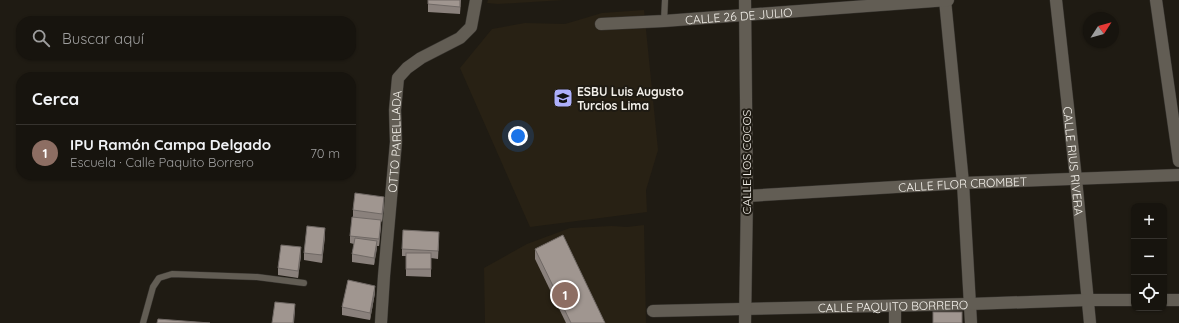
<!DOCTYPE html>
<html lang="es">
<meta charset="utf-8">
<style>
:root{--surface:#17140e;--page:#201d17;--text:#f1f3f6;--muted:#9e9e9e;--line:#36332e;--accent:#db2777}
body{margin:0;font-family:Quicksand,sans-serif;background:var(--page);color:var(--text)}
.controls{position:absolute;right:12px;bottom:12px;display:grid;overflow:hidden;border-radius:8px;box-shadow:0 1px 3px #0004}
.controls button{width:36px;height:36px;display:grid;place-items:center;padding:0;border:0;border-bottom:1px solid var(--line);background:var(--surface);color:var(--text);font:20px sans-serif}
.compass{position:absolute;left:1083px;top:12px;width:36px;height:36px;border-radius:50%;background:var(--surface);box-shadow:0 1px 3px #0004;rotate:54deg}
.you{position:absolute;left:518px;top:136px;width:14px;height:14px;margin:-10px;border:3px solid #fff;border-radius:50%;background:#1a73e8;box-shadow:0 0 0 6px #1a73e833}
.badge{display:grid;place-items:center;width:26px;height:26px;border-radius:50%;background:var(--accent);color:#fff;font-size:13px;font-weight:700}
.pin{position:absolute;translate:-50% -50%;border:2px solid #fff;box-shadow:0 1px 4px #0006}
.list{margin:0;padding:0;list-style:none}
h2{display:flex;justify-content:space-between;align-items:center;height:52px;margin:0;padding:0 16px;font-size:17px}
h2 small{font-size:13px;font-weight:400;color:var(--muted)}
.list li{display:grid;grid-template-columns:26px 1fr auto;gap:12px;align-items:center;box-sizing:border-box;height:56px;padding:0 16px;border-top:1px solid var(--line)}
.list b{display:block;font-size:15px;white-space:nowrap}
.list p{margin:0;font-size:13px;white-space:nowrap;color:var(--muted)}
.list em{font-size:13px;font-style:normal;color:var(--muted)}
.icon{flex:none;width:22px;height:22px;fill:none;stroke:currentColor;stroke-width:2;stroke-linecap:round;stroke-linejoin:round}
.map{position:relative;flex:none;width:1179px;height:323px;overflow:hidden}
.search{position:absolute;background:var(--surface);box-shadow:0 1px 3px #0004;left:16px;top:16px;width:340px;height:44px;display:flex;align-items:center;gap:10px;box-sizing:border-box;padding:0 14px;border-radius:16px;color:var(--muted);font-size:15px}
.panel{position:absolute;background:var(--surface);box-shadow:0 1px 3px #0004;left:16px;top:72px;width:340px;height:108px;border-radius:16px}
.map>svg:first-child{display:block}
.built{fill:#282114}
.lines{fill:none;stroke-linecap:round;stroke-linejoin:round}
.service-casing{stroke:#383530;stroke-width:7}
.minor-casing{stroke:#383530;stroke-width:13}
.service{stroke:#625d54;stroke-width:6}
.minor{stroke:#625d54;stroke-width:12}
.wall{fill:#8a817c}
.shaded-wall{fill:#706965}
.building{fill:#a09690;stroke:#706965}
.labels{text-anchor:middle;dominant-baseline:central;stroke-width:4;stroke-linejoin:round;paint-order:stroke}
.street-label{font-size:12px;fill:#f3f0ea;stroke:#1f1b13}
.poi-label{font-size:12px;font-weight:bold;fill:#f3f0ea;stroke:#1f1b13;text-anchor:start}
</style>
<div class="map">
<svg width="1179" height="323" viewBox="0 0 1179 323">
<rect width="100%" height="100%" fill="#1f1b13"/>
<g class="built">
<path d="M 488,0 L 564,0 L 498,4 L 487,3 Z"/>
<path d="M 644,10 L 658,150 L 646,190 L 647,212 L 530,227 L 460,68 L 492,29 L 525,23 L 565,24 L 602,13 Z"/>
<path d="M 644,225 L 646,323 L 485,323 L 484,268 L 527,244 L 570,228 L 612,226 L 627,227 Z"/>
</g>
<g class="lines">
<g class="service-casing">
<g id="service">
<path d="M 664,21 L 665,0"/>
<path d="M 143,323 L 153,287 L 159,278 L 172,274 L 257,277 L 304,283"/>
</g>
</g>
<g class="minor-casing">
<g id="minor">
<path d="M 945,0 L 963,183 L 971,323"/>
<path id="s1" d="M 1056,0 L 1076,179 L 1090,323"/>
<path d="M 1156,0 L 1179,161"/>
<path id="s2" d="M 601,24 L 664,21 L 948,0"/>
<path id="s3" d="M 747,196 L 963,183 L 1179,175"/>
<path d="M 1164,300 L 1179,300"/>
<path id="s4" d="M 653,311 L 970,304 L 1087,300 L 1134,300"/>
<path id="s5" d="M 381,323 L 384,276 L 396,142 L 395,110 L 398,78 L 407,68 L 421,58 L 460,38 L 471,27 L 476,0"/>
<path d="M 745,323 L 747,196 L 745,0"/>
<path d="M 895,323 L 895,306"/>
</g>
</g>
<use href="#service" class="service"/>
<use href="#minor" class="minor"/>
</g>
<g class="wall">
<path d="M 428,0 L 461,0 L 460,14 L 428,12 Z"/>
<path d="M 384,205 L 382,222 L 381,221 L 379,246 L 377,246 L 374,265 L 352,262 L 352,254 L 354,244 L 350,243 L 350,236 L 353,217 L 353,210 Z"/>
<path d="M 325,236 L 322,263 L 304,260 L 304,253 Z"/>
<path d="M 439,240 L 438,259 L 431,258 L 431,277 L 406,276 L 406,256 L 402,256 L 402,249 Z"/>
<path d="M 535,249 L 605,323 L 566,323 L 535,259 Z"/>
<path d="M 301,255 L 298,278 L 278,275 L 278,268 Z"/>
<path d="M 375,293 L 370,320 L 342,315 L 342,307 Z"/>
</g>
<g class="shaded-wall">
<path d="M 384,197 L 384,205 L 382,222 L 382,214 Z"/>
<path d="M 381,220 L 381,228 L 379,246 L 379,239 Z"/>
<path d="M 325,228 L 325,236 L 322,263 L 322,255 Z"/>
<path d="M 377,241 L 377,249 L 374,265 L 374,258 Z"/>
<path d="M 301,247 L 301,255 L 298,278 L 298,271 Z"/>
<path d="M 375,286 L 375,293 L 370,320 L 370,313 Z"/>
<path d="M 295,304 L 295,312 L 294,323 L 293,323 Z"/>
</g>
<g class="building">
<path d="M 428,0 L 460,0 L 460,7 L 428,4 Z"/>
<path d="M 355,193 L 384,197 L 382,214 L 353,210 Z"/>
<path d="M 352,217 L 381,220 L 379,239 L 350,236 Z"/>
<path d="M 307,226 L 325,228 L 322,255 L 304,253 Z"/>
<path d="M 403,230 L 439,232 L 438,251 L 402,249 Z"/>
<path d="M 563,235 L 605,323 L 571,323 L 535,249 Z"/>
<path d="M 355,238 L 377,241 L 374,258 L 352,254 Z"/>
<path d="M 281,245 L 301,247 L 298,271 L 278,268 Z"/>
<rect x="406" y="253" width="25" height="16"/>
<path d="M 348,280 L 375,286 L 370,313 L 342,307 Z"/>
<path d="M 275,302 L 295,304 L 293,323 L 272,323 Z"/>
<rect x="933" y="312" width="29" height="11"/>
<path d="M 158,319 L 210,323 L 157,323 Z"/>
</g>
<defs>
<g id="school-square" transform="scale(1)"><rect x="-9" y="-9" width="18" height="18" rx="4" fill="#adaffb" stroke="#1f1b13"/><path d="M0-5L7-2L0 1L-7-2ZM-4 1L0 2.5L4 1V4Q0 6-4 4Z" fill="#111"/></g>
</defs>
<g fill-rule="evenodd">
<use href="#school-square" x="563" y="98"/>
</g>
<g class="labels">
<g class="street-label">
<text stroke="none"><textPath href="#s2" startOffset="138">CALLE 26 DE JULIO</textPath></text>
<text stroke="none"><textPath href="#s5" startOffset="182">OTTO PARELLADA</textPath></text>
<text stroke="none"><textPath href="#s1" startOffset="162">CALLE RIUS RIVERA</textPath></text>
<text transform="translate(746 162) rotate(-90)">CALLE LOS COCOS</text>
<text stroke="none"><textPath href="#s3" startOffset="216">CALLE FLOR CROMBET</textPath></text>
<text stroke="none"><textPath href="#s4" startOffset="240">CALLE PAQUITO BORRERO</textPath></text>
</g>
<g class="poi-label">
<text x="577" y="91">ESBU Luis Augusto<tspan x="577" dy="14">Turcios Lima</tspan></text>
</g>
</g>
</svg>
<div class="controls">
<button>+</button>
<button>−</button>
<button><svg class="icon" aria-label="locate" viewBox="0 0 24 24"><circle cx="12" cy="12" r="6"/><path d="M12 2v4M12 18v4M2 12h4M18 12h4"/></svg></button>
</div>
<svg class="compass" viewBox="-18 -18 36 36"><path d="M0-13l5 13h-10z" fill="#e53935"/><path d="M0 13l5-13h-10z" fill="#9e9e9e"/></svg>
<div class="you"></div>
<div class="pin badge" style="left:565px;top:295px;background:#8d6e63">1</div>
<div class="search"><svg class="icon" aria-label="search" viewBox="0 0 24 24"><circle cx="10" cy="10" r="6"/><path d="M15 15l6 6"/></svg>Buscar aquí</div>
<section class="panel">
<h2>Cerca<small></small></h2>
<ul class="list">
<li><span class="badge" style="background:#8d6e63">1</span><div><b>IPU Ramón Campa Delgado</b><p>Escuela · Calle Paquito Borrero</p></div><em>70 m</em></li>
</ul>
</section>
</div>
